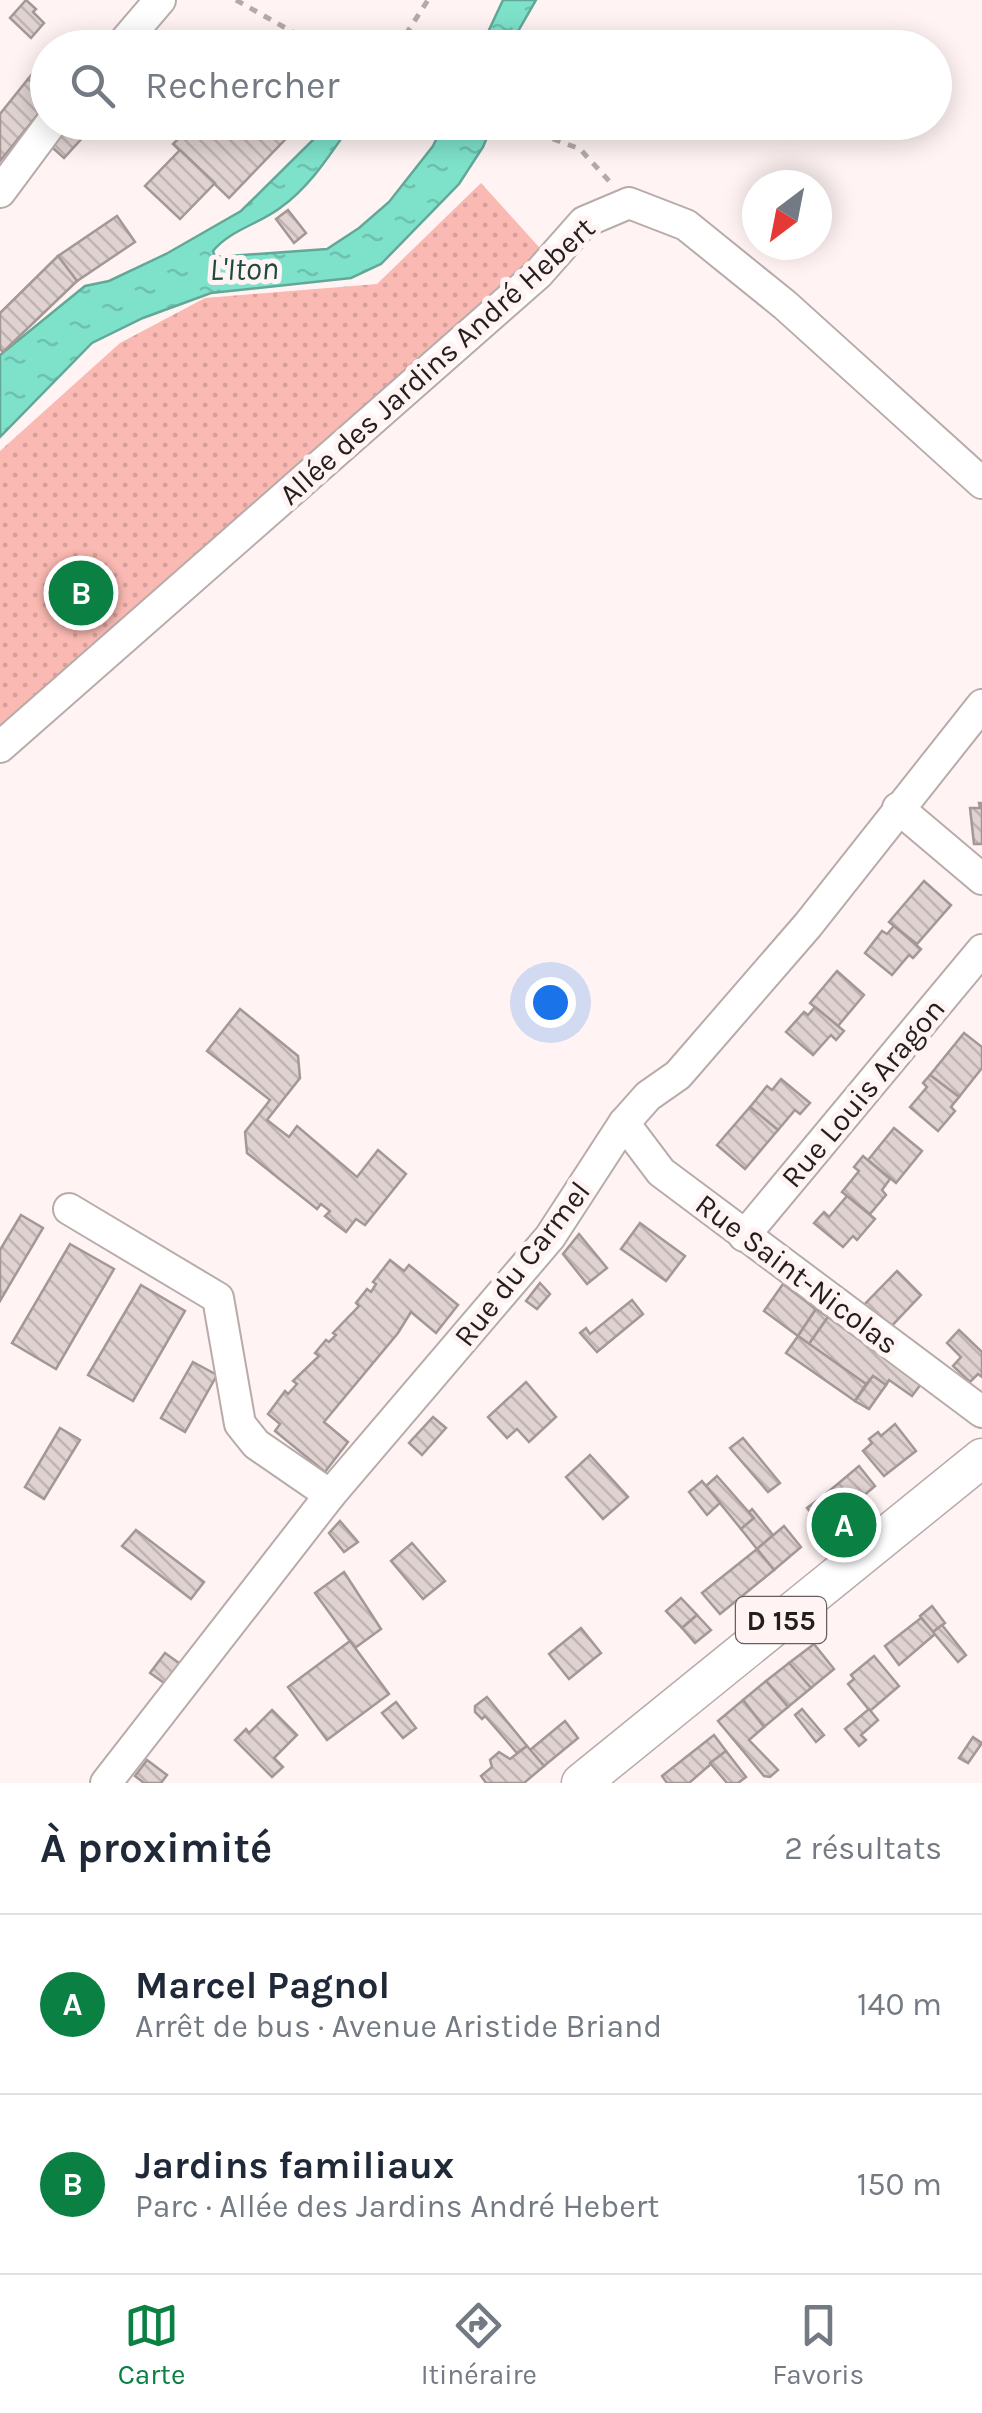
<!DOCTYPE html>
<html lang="fr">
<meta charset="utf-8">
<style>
:root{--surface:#fff;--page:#f6f6f7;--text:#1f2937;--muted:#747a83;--line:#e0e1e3;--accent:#0b8043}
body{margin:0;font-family:Karla,sans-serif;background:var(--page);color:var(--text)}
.compass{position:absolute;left:742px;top:170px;width:90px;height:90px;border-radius:50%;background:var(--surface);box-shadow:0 5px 25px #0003;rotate:212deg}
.you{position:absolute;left:550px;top:1002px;width:35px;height:35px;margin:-25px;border:8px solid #fff;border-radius:50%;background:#1a73e8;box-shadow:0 0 0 15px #1a73e833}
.badge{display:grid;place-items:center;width:65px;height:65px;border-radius:50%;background:var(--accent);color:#fff;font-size:32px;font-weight:700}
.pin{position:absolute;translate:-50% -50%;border:5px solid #fff;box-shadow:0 2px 10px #0006}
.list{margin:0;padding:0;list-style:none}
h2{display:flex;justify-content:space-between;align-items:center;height:130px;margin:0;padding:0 40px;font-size:42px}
h2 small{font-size:32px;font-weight:400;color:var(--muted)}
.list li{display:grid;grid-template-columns:65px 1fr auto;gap:30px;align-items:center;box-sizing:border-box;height:180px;padding:0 40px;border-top:2px solid var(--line)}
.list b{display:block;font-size:38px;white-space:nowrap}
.list p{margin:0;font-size:32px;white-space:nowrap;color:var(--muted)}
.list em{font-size:32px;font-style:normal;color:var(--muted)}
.icon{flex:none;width:55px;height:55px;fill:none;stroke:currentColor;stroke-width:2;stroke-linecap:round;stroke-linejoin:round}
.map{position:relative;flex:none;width:982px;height:1783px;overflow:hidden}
.search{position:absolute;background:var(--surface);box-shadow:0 5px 25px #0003;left:30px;right:30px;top:30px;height:110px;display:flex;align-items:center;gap:25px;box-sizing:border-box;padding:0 35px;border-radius:55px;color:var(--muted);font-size:38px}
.sheet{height:490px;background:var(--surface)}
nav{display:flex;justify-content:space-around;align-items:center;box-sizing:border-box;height:140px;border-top:2px solid var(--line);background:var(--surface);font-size:28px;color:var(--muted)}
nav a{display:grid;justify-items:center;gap:5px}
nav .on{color:var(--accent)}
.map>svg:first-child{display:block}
.garden{fill:url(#garden-dots)}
.water{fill:url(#water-ripples);stroke:#63a897;stroke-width:2.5}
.building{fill:url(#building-back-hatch);stroke:#a49896;stroke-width:2.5}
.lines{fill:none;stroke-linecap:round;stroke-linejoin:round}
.minor-casing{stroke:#b8acaa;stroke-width:34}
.major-casing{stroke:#b8acaa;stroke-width:41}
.path{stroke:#b3aaa9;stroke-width:5;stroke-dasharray:8 8;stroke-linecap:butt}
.minor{stroke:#fff;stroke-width:30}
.major{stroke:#fff;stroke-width:38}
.labels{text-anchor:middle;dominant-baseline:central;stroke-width:10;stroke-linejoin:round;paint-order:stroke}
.shield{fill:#fff4f3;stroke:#665f5f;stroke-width:2.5}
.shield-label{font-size:28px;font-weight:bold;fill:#241f1f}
.street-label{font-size:30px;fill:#241f1f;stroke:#fff4f3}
.water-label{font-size:32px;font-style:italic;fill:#1d4a40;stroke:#fff4f3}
</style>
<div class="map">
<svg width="982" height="1783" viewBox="0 0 982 1783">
<defs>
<pattern id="garden-dots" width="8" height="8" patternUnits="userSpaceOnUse" patternTransform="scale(2.5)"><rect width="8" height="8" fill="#fab9b2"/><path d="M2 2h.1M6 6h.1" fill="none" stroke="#d69f99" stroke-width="1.8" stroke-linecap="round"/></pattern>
<pattern id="water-ripples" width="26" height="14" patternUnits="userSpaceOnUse" patternTransform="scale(2.5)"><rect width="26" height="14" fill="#7ee2cb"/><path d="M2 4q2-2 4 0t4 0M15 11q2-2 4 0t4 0" fill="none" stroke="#6dc1ae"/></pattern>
<pattern id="building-back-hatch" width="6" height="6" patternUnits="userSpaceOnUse" patternTransform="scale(2.5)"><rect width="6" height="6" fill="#dfd2d0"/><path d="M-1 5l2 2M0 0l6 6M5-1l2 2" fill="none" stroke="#bfb4b2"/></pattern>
</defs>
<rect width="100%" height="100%" fill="#fff4f3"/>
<path class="garden" d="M 481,183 L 547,256 L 0,734 L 0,451 L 120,343 L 205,298 L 377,284 Z"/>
<g class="water">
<path d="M 503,0 L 536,0 L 509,47 L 481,47 Z"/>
<path d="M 331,122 L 352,123 C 331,153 311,186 280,208 C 259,224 230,230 213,251 L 215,257 L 327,249 L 359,228 L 389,202 L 433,146 L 444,123 L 493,123 L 483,147 L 459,184 L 381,264 L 351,278 L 211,293 L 143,318 L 92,343 L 0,437 L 0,355 L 85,286 L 109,281 L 166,254 L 241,211 Z"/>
</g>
<g class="building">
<path d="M 26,0 L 36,9 L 33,12 L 44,23 L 31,38 L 10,18 Z"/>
<path d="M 48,55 L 48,95 L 28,79 Z"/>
<path d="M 28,79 L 48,95 L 48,102 L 0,161 L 0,114 Z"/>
<path d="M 63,122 L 96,123 L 64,158 L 45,141 Z"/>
<path d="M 195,122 L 302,122 L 229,198 L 173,144 Z"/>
<path d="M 180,150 L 215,183 L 180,219 L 145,186 Z"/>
<path d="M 288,210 L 306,233 L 294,243 L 276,219 Z"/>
<path d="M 117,216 L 135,242 L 77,281 L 58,256 Z"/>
<path d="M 58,256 L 77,281 L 3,352 L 0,349 L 0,313 Z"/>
<path d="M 979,803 L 982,803 L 982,844 L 974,844 L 970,808 L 980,808 Z"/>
<path d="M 924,881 L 951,905 L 917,944 L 889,922 Z"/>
<path d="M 894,926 L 921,949 L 913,958 L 909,955 L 892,975 L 865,953 L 882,931 L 887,934 Z"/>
<path d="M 837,971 L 864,995 L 838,1026 L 810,1003 Z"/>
<path d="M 815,1007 L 844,1031 L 836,1040 L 831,1035 L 813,1055 L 786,1032 L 804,1012 L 808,1015 Z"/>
<path d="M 240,1009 L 298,1056 L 300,1078 L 267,1120 L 289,1137 L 297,1126 L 357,1177 L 378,1150 L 406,1174 L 365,1225 L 356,1219 L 346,1232 L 325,1216 L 330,1211 L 321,1204 L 317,1209 L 247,1153 L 245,1132 L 270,1100 L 207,1051 Z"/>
<path d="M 964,1033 L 982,1047 L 982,1068 L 959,1097 L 930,1075 Z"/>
<path d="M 930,1075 L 959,1097 L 951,1107 L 955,1111 L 938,1131 L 910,1107 L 927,1087 L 923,1083 Z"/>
<path d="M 781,1079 L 810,1103 L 800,1114 L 795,1110 L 778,1130 L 750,1107 L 767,1086 L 772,1090 Z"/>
<path d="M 750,1107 L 778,1130 L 745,1169 L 717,1145 Z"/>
<path d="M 894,1128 L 922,1151 L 896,1183 L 868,1160 Z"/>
<path d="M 863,1156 L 890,1179 L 882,1190 L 886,1195 L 870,1214 L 842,1192 L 859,1171 L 854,1167 Z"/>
<path d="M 847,1196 L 875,1219 L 857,1240 L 853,1236 L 843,1247 L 814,1223 L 824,1212 L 829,1217 Z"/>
<path d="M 21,1215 L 43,1228 L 0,1301 L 0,1250 Z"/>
<path d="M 640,1223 L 685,1256 L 666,1281 L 621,1249 Z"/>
<path d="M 579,1234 L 607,1268 L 587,1284 L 563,1254 Z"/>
<path d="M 70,1244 L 114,1269 L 56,1369 L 12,1343 Z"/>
<path d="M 390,1260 L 404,1271 L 409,1265 L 458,1305 L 436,1333 L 411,1312 L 398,1333 L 324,1422 L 348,1442 L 325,1472 L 275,1431 L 280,1424 L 268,1414 L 285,1391 L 288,1394 L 297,1384 L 293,1381 L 319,1356 L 315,1353 L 326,1340 L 329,1342 L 336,1335 L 333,1333 L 359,1306 L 356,1303 L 367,1289 L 371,1292 L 376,1284 L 373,1282 Z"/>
<path d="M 897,1271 L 921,1295 L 884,1334 L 855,1314 Z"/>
<path d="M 540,1283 L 550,1294 L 537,1309 L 526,1301 Z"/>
<path d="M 783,1284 L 816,1309 L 798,1336 L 764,1311 Z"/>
<path d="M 141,1285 L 185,1311 L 133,1401 L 88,1375 Z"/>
<path d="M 632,1300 L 643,1314 L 597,1352 L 580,1333 L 586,1328 L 590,1334 Z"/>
<path d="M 816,1309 L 828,1317 L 809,1344 L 798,1336 Z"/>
<path d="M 828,1317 L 921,1384 L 912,1396 L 889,1380 L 886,1385 L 873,1376 L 866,1384 L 809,1344 Z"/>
<path d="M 959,1330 L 982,1352 L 982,1377 L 978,1374 L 970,1382 L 953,1366 L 961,1357 L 947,1343 Z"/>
<path d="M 798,1336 L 866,1384 L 855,1401 L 786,1353 Z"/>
<path d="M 193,1362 L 217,1375 L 185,1432 L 161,1418 Z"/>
<path d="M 873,1376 L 886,1385 L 869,1409 L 855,1401 Z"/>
<path d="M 526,1382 L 556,1417 L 529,1442 L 517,1429 L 507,1438 L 488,1417 Z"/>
<path d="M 433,1417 L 446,1428 L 422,1455 L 409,1443 Z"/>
<path d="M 895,1424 L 916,1451 L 884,1476 L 863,1451 L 872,1443 L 869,1439 L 878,1432 L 881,1436 Z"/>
<path d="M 60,1428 L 80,1440 L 44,1499 L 25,1487 Z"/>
<path d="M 743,1438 L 780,1483 L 768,1492 L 730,1448 Z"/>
<path d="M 590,1455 L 628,1497 L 603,1519 L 566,1477 Z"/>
<path d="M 859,1466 L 875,1486 L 843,1513 L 827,1493 Z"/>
<path d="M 717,1476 L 754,1518 L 741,1529 L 706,1486 Z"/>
<path d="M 702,1481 L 720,1503 L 707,1515 L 689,1492 Z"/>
<path d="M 827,1493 L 843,1513 L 824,1528 L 807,1508 Z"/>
<path d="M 752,1509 L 773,1535 L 757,1549 L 741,1529 L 754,1518 L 749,1512 Z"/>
<path d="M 340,1521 L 358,1542 L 344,1552 L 329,1533 Z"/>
<path d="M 784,1526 L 801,1547 L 774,1570 L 757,1549 Z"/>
<path d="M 136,1530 L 204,1582 L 191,1599 L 122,1546 Z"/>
<path d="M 412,1543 L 445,1581 L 423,1599 L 391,1561 Z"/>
<path d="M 757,1549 L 774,1570 L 720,1614 L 702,1593 Z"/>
<path d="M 344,1572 L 381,1629 L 355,1648 L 315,1593 Z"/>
<path d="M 681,1598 L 697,1615 L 682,1628 L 666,1611 Z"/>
<path d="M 932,1606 L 945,1623 L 933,1632 L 920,1616 Z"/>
<path d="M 697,1615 L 711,1630 L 695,1643 L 682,1628 Z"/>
<path d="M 921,1618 L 935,1634 L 899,1665 L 885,1646 Z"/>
<path d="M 942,1625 L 966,1655 L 958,1662 L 933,1632 Z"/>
<path d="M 581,1628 L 601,1653 L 569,1679 L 549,1654 Z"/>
<path d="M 350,1641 L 389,1694 L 327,1740 L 288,1687 Z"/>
<path d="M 814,1644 L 834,1669 L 811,1688 L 789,1663 Z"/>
<path d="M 165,1653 L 186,1668 L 170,1687 L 150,1673 Z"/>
<path d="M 874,1656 L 899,1686 L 870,1711 L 848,1684 L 854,1679 L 851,1675 Z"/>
<path d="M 789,1663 L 811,1688 L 788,1707 L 766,1681 Z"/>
<path d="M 766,1681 L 788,1707 L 764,1727 L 743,1700 Z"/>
<path d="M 487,1697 L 527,1746 L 517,1753 L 485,1716 L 482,1719 L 475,1712 L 475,1706 Z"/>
<path d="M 743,1700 L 764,1727 L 749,1740 L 778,1770 L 770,1777 L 764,1776 L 718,1721 Z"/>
<path d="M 396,1702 L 416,1728 L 403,1738 L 382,1713 Z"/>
<path d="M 802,1709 L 824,1735 L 816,1742 L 795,1715 Z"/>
<path d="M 869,1709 L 878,1720 L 861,1735 L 866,1740 L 859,1746 L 845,1729 Z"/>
<path d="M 272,1710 L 297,1735 L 274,1758 L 283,1767 L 272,1777 L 235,1740 L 246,1729 L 249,1733 Z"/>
<path d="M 565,1721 L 578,1738 L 544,1766 L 530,1750 Z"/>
<path d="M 714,1735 L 726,1751 L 689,1783 L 667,1783 L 662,1776 Z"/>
<path d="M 973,1737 L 982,1743 L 968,1763 L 959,1758 Z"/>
<path d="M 527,1746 L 544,1766 L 524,1783 L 486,1783 L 481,1776 L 492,1767 L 490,1760 L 499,1752 L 510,1759 Z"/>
<path d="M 726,1751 L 746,1777 L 738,1783 L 727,1783 L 710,1763 Z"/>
<path d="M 147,1760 L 167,1775 L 161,1783 L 144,1783 L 135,1776 Z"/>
</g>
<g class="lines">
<g class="minor-casing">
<g id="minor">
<path d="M 119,48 L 160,0"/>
<path d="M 0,192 L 52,122"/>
<path d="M 0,747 L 538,274 L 584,222 L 629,203 L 686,225 L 785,305 L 982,483"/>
<path d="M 898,808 L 982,879"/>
<path d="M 624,1123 L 661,1172 L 982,1412"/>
<path d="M 69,1209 L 218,1298 L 240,1424 L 256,1444 L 330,1495"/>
<path d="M 744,1236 L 982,950"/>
<path d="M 106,1783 L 330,1495 L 550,1237 L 624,1123 L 648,1096 L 678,1075 L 808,925 L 982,705"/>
</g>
</g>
<g class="major-casing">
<path id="major" d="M 581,1783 L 982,1458"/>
</g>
<g class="path">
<path d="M 236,0 L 321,48"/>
<path d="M 397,48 L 428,0"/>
<path d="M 508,122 L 580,149 L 610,182"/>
</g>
<use href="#minor" class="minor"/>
<use href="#major" class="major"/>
</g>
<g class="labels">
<rect class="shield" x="736" y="1597" width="90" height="46" rx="8"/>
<g class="shield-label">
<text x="781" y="1620">D 155</text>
</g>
<g class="street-label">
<text transform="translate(437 361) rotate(-42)">Allée des Jardins André Hebert</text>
<text transform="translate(863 1093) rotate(-50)">Rue Louis Aragon</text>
<text transform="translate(522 1264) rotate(-52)">Rue du Carmel</text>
<text transform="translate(797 1274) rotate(37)">Rue Saint-Nicolas</text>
</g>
<g class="water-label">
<text transform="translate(244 269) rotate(-1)">L'Iton</text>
</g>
</g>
</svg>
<svg class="compass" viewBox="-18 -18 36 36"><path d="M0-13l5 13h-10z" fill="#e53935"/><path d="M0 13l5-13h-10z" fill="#747a83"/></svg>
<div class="you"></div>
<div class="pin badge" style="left:844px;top:1525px">A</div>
<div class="pin badge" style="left:81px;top:593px">B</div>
<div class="search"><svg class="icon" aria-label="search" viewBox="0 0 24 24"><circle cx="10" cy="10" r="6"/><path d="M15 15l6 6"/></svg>Rechercher</div>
</div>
<section class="sheet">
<h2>À proximité<small>2 résultats</small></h2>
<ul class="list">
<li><span class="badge">A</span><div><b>Marcel Pagnol</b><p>Arrêt de bus · Avenue Aristide Briand</p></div><em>140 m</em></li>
<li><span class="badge">B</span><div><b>Jardins familiaux</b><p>Parc · Allée des Jardins André Hebert</p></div><em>150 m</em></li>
</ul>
</section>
<nav>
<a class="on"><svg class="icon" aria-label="map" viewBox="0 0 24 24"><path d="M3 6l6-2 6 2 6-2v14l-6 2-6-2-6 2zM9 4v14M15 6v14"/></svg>Carte</a>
<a><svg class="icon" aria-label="directions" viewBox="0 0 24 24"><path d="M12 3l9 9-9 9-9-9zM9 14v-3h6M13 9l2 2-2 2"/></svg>Itinéraire</a>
<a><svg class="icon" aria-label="saved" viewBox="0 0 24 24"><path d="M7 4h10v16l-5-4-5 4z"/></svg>Favoris</a>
</nav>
